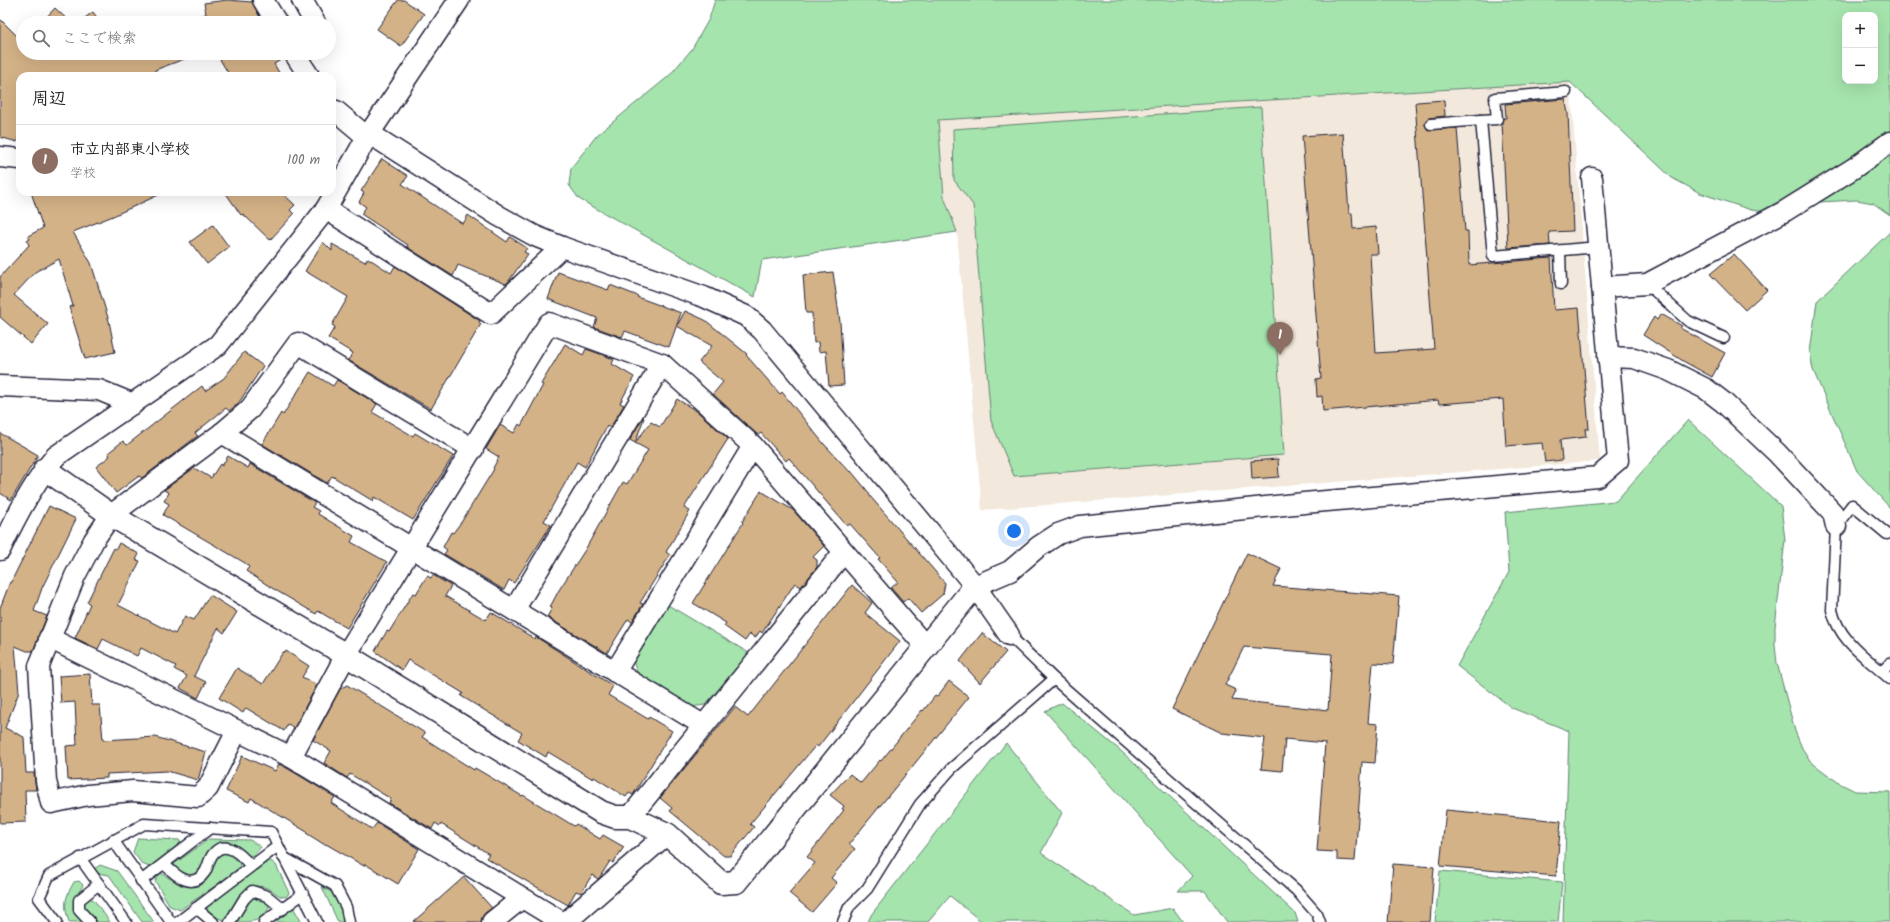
<!DOCTYPE html>
<html lang="ja">
<meta charset="utf-8">
<style>
:root{--surface:#fff;--page:#f2f2f2;--text:#202124;--muted:#757577;--line:#e0e0e0;--accent:#db2777}
body{margin:0;font-family:Kalam,"Klee One",sans-serif;background:var(--page);color:var(--text)}
.controls{position:absolute;right:12px;top:12px;display:grid;overflow:hidden;border-radius:8px;box-shadow:0 4px 16px #0002}
.controls button{width:36px;height:36px;display:grid;place-items:center;padding:0;border:0;border-bottom:1px solid var(--line);background:var(--surface);color:var(--text);font:20px sans-serif}
.you{position:absolute;left:1014px;top:531px;width:14px;height:14px;margin:-10px;border:3px solid #fff;border-radius:50%;background:#1a73e8;box-shadow:0 0 0 6px #1a73e833}
.badge{display:grid;place-items:center;width:26px;height:26px;border-radius:50%;background:var(--accent);color:#fff;font-size:13px;font-weight:700}
.pin{position:absolute;translate:-50% -33px;filter:drop-shadow(0 1px 2px #0008)}
.pin::after{content:'';position:absolute;top:21px;width:14px;height:12px;background:inherit;clip-path:polygon(0 0,100% 0,50% 100%)}
.list{margin:0;padding:0;list-style:none}
h2{display:flex;justify-content:space-between;align-items:center;height:52px;margin:0;padding:0 16px;font-size:17px}
h2 small{font-size:13px;font-weight:400;color:var(--muted)}
.list li{display:grid;grid-template-columns:26px 1fr auto;gap:12px;align-items:center;box-sizing:border-box;height:72px;padding:0 16px;border-top:1px solid var(--line)}
.list b{display:block;font-size:15px;white-space:nowrap}
.list p{margin:0;font-size:13px;white-space:nowrap;color:var(--muted)}
.list em{font-size:13px;font-style:normal;color:var(--muted)}
.icon{flex:none;width:22px;height:22px;fill:none;stroke:currentColor;stroke-width:2;stroke-linecap:round;stroke-linejoin:round}
.map{position:relative;flex:none;width:1890px;height:922px;overflow:hidden}
.search{position:absolute;background:var(--surface);box-shadow:0 4px 16px #0002;left:16px;top:16px;width:320px;height:44px;display:flex;align-items:center;gap:10px;box-sizing:border-box;padding:0 14px;border-radius:22px;color:var(--muted);font-size:15px}
.panel{position:absolute;background:var(--surface);box-shadow:0 4px 16px #0002;left:16px;top:72px;width:320px;height:124px;border-radius:12px}
.map>svg:first-child{display:block}
.built{fill:#f2e8db}
.green{fill:#a5e4ac;stroke:#648374;fill-rule:evenodd}
.building{fill:#d4b287;stroke:#22223b;fill-rule:evenodd}
.lines{fill:none;stroke-linecap:round;stroke-linejoin:round}
.service-casing{stroke:#22223b;stroke-width:13}
.minor-casing{stroke:#22223b;stroke-width:23}
.tertiary-casing{stroke:#22223b;stroke-width:25}
.service{stroke:#fff;stroke-width:10}
.minor{stroke:#fff;stroke-width:20}
.tertiary{stroke:#fff;stroke-width:22}
</style>
<div class="map">
<svg width="1890" height="922" viewBox="0 0 1890 922">
<rect width="100%" height="100%" fill="#fff"/>
<filter id="ink" filterUnits="userSpaceOnUse"><feTurbulence type="fractalNoise" baseFrequency=".025" numOctaves="2"/><feDisplacementMap in="SourceGraphic" scale="8" xChannelSelector="R" yChannelSelector="G"/><feConvolveMatrix kernelMatrix="1 2 1 2 8 2 1 2 1" color-interpolation-filters="sRGB"/></filter>
<g filter="url(#ink)">
<path class="built" d="M 1570,82 L 1600,461 L 982,510 L 957,232 L 944,197 L 937,120 Z"/>
<g class="green">
<path d="M 715,0 L 1890,0 L 1890,215 L 1873,203 L 1857,200 L 1820,202 L 1785,214 L 1751,210 L 1700,193 L 1672,178 L 1570,82 L 938,120 L 944,197 L 957,232 L 762,260 L 755,297 L 579,199 L 569,185 L 571,168 L 597,135 L 669,76 L 692,49 L 709,19 ZM 1845,15 L 1875,15 L 1875,81 L 1845,81 Z"/>
<path d="M 1261,107 L 1284,455 L 1014,476 L 991,421 L 973,205 L 954,180 L 953,129 Z"/>
<path d="M 1890,232 L 1890,508 L 1857,471 L 1813,370 L 1810,352 L 1817,301 Z"/>
<path d="M 1688,420 L 1781,506 L 1785,540 L 1775,627 L 1775,645 L 1777,663 L 1795,731 L 1802,748 L 1811,762 L 1839,783 L 1855,791 L 1890,792 L 1890,922 L 1563,922 L 1569,731 L 1512,708 L 1457,666 L 1509,572 L 1505,512 L 1616,501 Z"/>
<path d="M 668,605 L 749,653 L 705,705 L 691,707 L 638,675 L 633,661 Z"/>
<path d="M 1062,703 L 1121,751 L 1295,913 L 1298,922 L 1227,922 L 1205,891 L 1178,891 L 1192,876 L 1045,711 Z"/>
<path d="M 1006,743 L 1062,813 L 1041,853 L 1134,915 L 1173,908 L 1183,922 L 982,922 L 950,896 L 928,922 L 868,922 L 871,915 Z"/>
<path d="M 138,838 L 179,840 L 182,844 L 149,867 L 142,864 L 133,852 Z"/>
<path d="M 209,839 L 250,840 L 261,847 L 254,855 L 249,856 L 230,843 L 212,848 L 198,874 L 187,876 L 178,871 L 174,864 Z"/>
<path d="M 221,852 C 232,852 240,857 240,869 L 180,910 L 170,906 L 155,881 L 159,872 L 181,885 L 190,885 Z"/>
<path d="M 271,861 L 276,865 L 289,893 L 286,897 C 277,897 275,891 267,888 C 244,879 235,904 227,919 L 223,920 L 208,914 L 206,909 L 209,905 L 265,862 Z"/>
<path d="M 100,865 L 117,871 L 154,922 L 142,922 L 109,875 L 96,873 L 94,869 Z"/>
<path d="M 1440,871 L 1562,882 L 1558,922 L 1435,922 Z"/>
<path d="M 79,881 L 83,885 C 72,906 69,905 87,922 L 69,922 C 63,904 65,898 74,882 Z"/>
<path d="M 322,887 L 333,893 L 346,920 L 344,922 L 338,922 Z"/>
<path d="M 258,896 L 266,899 L 270,904 C 265,922 253,922 236,922 L 250,898 Z"/>
<path d="M 87,897 L 94,900 L 110,922 L 94,922 L 80,904 Z"/>
<path d="M 293,907 L 301,921 L 300,922 L 271,922 Z"/>
</g>
<g class="building">
<path d="M 227,0 L 252,2 L 263,23 L 182,23 L 206,14 L 204,3 Z"/>
<path d="M 398,0 L 404,0 L 424,14 L 401,46 L 377,29 Z"/>
<path d="M 55,8 L 71,23 L 41,23 Z"/>
<path d="M 93,12 L 101,23 L 78,23 Z"/>
<path d="M 0,19 L 23,42 L 23,53 L 200,53 L 155,70 L 156,76 L 20,76 L 20,130 L 17,142 L 0,137 Z"/>
<path d="M 216,53 L 281,53 L 284,58 L 274,64 L 281,76 L 230,76 Z"/>
<path d="M 1565,99 L 1568,113 L 1573,231 L 1549,232 L 1550,245 L 1508,248 L 1502,122 L 1503,118 L 1506,118 L 1505,104 Z"/>
<path d="M 1444,100 L 1445,116 L 1428,118 L 1425,125 L 1428,130 L 1431,130 L 1457,128 L 1465,231 L 1468,231 L 1469,265 L 1551,258 L 1554,310 L 1579,308 L 1589,429 L 1585,429 L 1586,437 L 1560,440 L 1562,460 L 1545,462 L 1542,443 L 1506,446 L 1503,399 L 1439,404 L 1438,400 L 1323,411 L 1322,396 L 1317,397 L 1316,379 L 1321,378 L 1302,136 L 1343,133 L 1349,213 L 1352,213 L 1353,229 L 1376,227 L 1378,254 L 1370,254 L 1376,353 L 1434,349 L 1415,103 L 1417,102 Z"/>
<path d="M 382,159 L 408,176 L 402,184 L 463,224 L 468,215 L 507,242 L 510,237 L 527,248 L 524,252 L 528,254 L 508,282 L 506,284 L 458,265 L 453,276 L 407,247 L 408,245 L 361,214 L 366,207 L 359,202 L 364,193 L 361,191 Z"/>
<path d="M 31,192 L 165,192 L 113,216 L 73,232 L 91,263 L 109,321 L 115,352 L 85,359 L 69,307 L 73,306 L 59,259 L 35,272 L 14,295 L 48,324 L 31,344 L 0,317 L 0,277 L 29,245 L 27,241 L 30,239 L 28,236 L 43,228 Z"/>
<path d="M 225,192 L 281,192 L 295,205 L 290,210 L 294,214 L 270,240 L 243,214 L 241,215 Z"/>
<path d="M 213,225 L 229,247 L 207,264 L 190,242 Z"/>
<path d="M 323,242 L 332,251 L 332,244 L 365,262 L 368,258 L 391,273 L 395,266 L 480,321 L 479,323 L 481,324 L 431,409 L 348,360 L 353,353 L 328,338 L 335,327 L 332,325 L 348,297 L 305,271 Z"/>
<path d="M 1734,254 L 1767,290 L 1745,310 L 1710,274 Z"/>
<path d="M 558,272 L 608,290 L 610,285 L 638,296 L 637,297 L 681,313 L 669,347 L 625,331 L 622,337 L 594,327 L 597,318 L 548,299 Z"/>
<path d="M 833,272 L 840,322 L 844,385 L 829,386 L 826,351 L 819,352 L 818,342 L 814,343 L 812,313 L 806,313 L 803,275 Z"/>
<path d="M 685,311 L 705,320 L 747,354 L 746,355 L 780,394 L 782,392 L 824,444 L 850,472 L 851,471 L 870,494 L 869,495 L 945,583 L 943,594 L 921,613 L 908,598 L 903,602 L 891,588 L 898,582 L 878,559 L 880,558 L 850,524 L 847,526 L 789,458 L 786,461 L 761,433 L 758,435 L 713,394 L 723,382 L 699,362 L 712,346 L 677,326 Z"/>
<path d="M 1661,314 L 1682,326 L 1680,328 L 1725,353 L 1712,377 L 1683,361 L 1643,335 L 1654,317 L 1657,320 Z"/>
<path d="M 565,344 L 583,355 L 586,349 L 614,359 L 612,364 L 634,377 L 620,403 L 624,405 L 610,428 L 607,426 L 585,467 L 577,462 L 544,521 L 551,525 L 514,583 L 509,580 L 504,590 L 444,554 L 447,550 L 443,547 L 451,532 L 453,533 L 462,521 L 494,469 L 493,468 L 499,457 L 486,449 L 500,425 L 514,433 L 519,424 L 521,426 L 543,385 L 541,384 Z"/>
<path d="M 244,352 L 263,366 L 238,404 L 229,411 L 226,408 L 195,433 L 198,436 L 195,438 L 142,478 L 139,476 L 116,493 L 96,467 L 110,456 L 108,453 L 123,441 L 127,445 L 202,386 L 205,391 L 224,378 Z"/>
<path d="M 310,372 L 333,386 L 337,380 L 377,404 L 372,412 L 413,436 L 415,433 L 453,456 L 413,520 L 374,497 L 373,501 L 332,476 L 327,483 L 262,444 L 281,413 L 283,415 Z"/>
<path d="M 677,399 L 698,412 L 728,439 L 684,508 L 690,511 L 666,552 L 670,555 L 640,603 L 643,604 L 632,622 L 628,619 L 607,653 L 547,617 L 552,608 L 550,607 L 559,590 L 585,550 L 623,482 L 627,484 L 648,450 L 635,443 L 651,422 L 660,427 Z"/>
<path d="M 643,417 L 644,418 L 635,443 L 630,440 Z"/>
<path d="M 0,433 L 38,455 L 11,500 L 0,493 Z"/>
<path d="M 228,456 L 248,468 L 250,464 L 315,503 L 312,507 L 319,511 L 318,514 L 354,536 L 351,542 L 387,562 L 347,628 L 318,611 L 316,614 L 272,588 L 246,571 L 249,567 L 245,563 L 163,515 L 169,504 L 164,501 L 169,493 L 164,490 L 194,468 L 211,478 L 220,464 L 222,466 Z"/>
<path d="M 1278,459 L 1279,477 L 1252,479 L 1251,461 Z"/>
<path d="M 761,491 L 793,510 L 824,546 L 813,557 L 817,560 L 817,567 L 801,587 L 795,583 L 762,633 L 760,631 L 755,638 L 750,634 L 745,641 L 724,626 L 726,623 L 693,603 L 743,523 L 742,522 Z"/>
<path d="M 49,506 L 76,519 L 42,588 L 34,611 L 47,616 L 33,651 L 27,651 L 15,646 L 19,692 L 5,728 L 24,737 L 26,773 L 34,773 L 36,790 L 25,790 L 26,822 L 0,823 L 0,608 L 10,582 L 11,582 Z"/>
<path d="M 119,543 L 139,554 L 136,560 L 140,561 L 118,605 L 175,634 L 185,616 L 194,620 L 210,595 L 237,612 L 224,633 L 218,628 L 194,676 L 206,682 L 198,698 L 180,688 L 187,676 L 174,669 L 176,666 L 141,648 L 137,656 L 103,639 L 98,649 L 75,638 L 90,604 L 87,602 L 114,548 L 116,549 Z"/>
<path d="M 1247,553 L 1281,569 L 1273,586 L 1399,596 L 1393,664 L 1373,663 L 1368,723 L 1378,724 L 1375,763 L 1362,762 L 1355,861 L 1337,860 L 1337,852 L 1317,851 L 1325,743 L 1285,739 L 1282,771 L 1261,769 L 1265,738 L 1222,733 L 1172,709 ZM 1244,647 L 1332,654 L 1328,710 L 1232,700 L 1236,690 L 1225,685 Z"/>
<path d="M 433,575 L 451,586 L 445,596 L 486,620 L 491,612 L 535,639 L 536,637 L 613,686 L 608,695 L 648,719 L 649,717 L 672,731 L 633,795 L 629,793 L 626,797 L 594,777 L 593,779 L 548,752 L 546,757 L 518,740 L 522,733 L 461,696 L 463,693 L 408,660 L 402,670 L 375,651 L 387,631 L 389,632 L 413,593 L 416,594 L 427,576 L 431,578 Z"/>
<path d="M 852,585 L 872,603 L 865,613 L 900,641 L 818,747 L 816,745 L 750,824 L 754,827 L 730,856 L 724,856 L 670,811 L 672,808 L 660,798 L 735,707 L 748,717 Z"/>
<path d="M 982,633 L 1006,652 L 980,683 L 960,661 Z"/>
<path d="M 286,651 L 309,666 L 302,677 L 317,685 L 294,728 L 288,724 L 284,731 L 246,708 L 243,713 L 219,698 L 237,668 L 263,684 L 283,652 L 285,653 Z"/>
<path d="M 90,674 L 92,705 L 100,705 L 103,740 L 155,737 L 206,752 L 198,780 L 167,771 L 107,774 L 107,778 L 68,780 L 66,746 L 77,745 L 75,702 L 61,703 L 59,676 Z"/>
<path d="M 949,681 L 969,697 L 849,844 L 855,849 L 831,878 L 837,883 L 812,912 L 789,893 L 815,863 L 807,857 L 844,810 L 842,809 L 844,806 L 830,795 L 850,774 L 861,783 L 880,760 L 881,761 L 922,710 L 923,711 L 935,696 L 937,697 Z"/>
<path d="M 347,685 L 425,733 L 422,737 L 474,770 L 475,768 L 522,796 L 523,795 L 574,826 L 576,824 L 600,839 L 603,835 L 624,847 L 613,863 L 610,861 L 600,877 L 598,879 L 592,875 L 581,893 L 576,891 L 568,905 L 486,858 L 489,854 L 441,824 L 440,826 L 435,823 L 432,829 L 389,803 L 391,799 L 350,774 L 347,778 L 324,763 L 331,751 L 313,740 L 340,689 Z"/>
<path d="M 242,756 L 275,771 L 279,764 L 285,767 L 335,797 L 331,803 L 372,829 L 377,823 L 419,849 L 398,884 L 365,864 L 364,866 L 326,844 L 325,845 L 306,833 L 307,832 L 251,798 L 249,802 L 226,791 Z"/>
<path d="M 1446,810 L 1561,821 L 1556,876 L 1440,866 Z"/>
<path d="M 1393,864 L 1434,867 L 1430,922 L 1388,922 Z"/>
<path d="M 464,877 L 492,908 L 485,913 L 481,922 L 413,922 Z"/>
</g>
<g class="lines">
<g class="service-casing">
<g id="service">
<path d="M 1481,120 L 1497,119 L 1495,98 L 1566,92"/>
<path d="M 1431,124 L 1481,120 L 1493,256 L 1599,247"/>
<path d="M 1560,251 L 1561,284"/>
<path d="M 1647,284 L 1688,321 L 1724,338"/>
<path d="M 1887,534 L 1852,505 L 1836,526 L 1832,610 C 1839,641 1867,658 1890,679"/>
<path d="M 1009,635 L 1054,679 L 1296,890 L 1317,914 L 1320,922"/>
<path d="M 1882,672 L 1890,663"/>
<path d="M 113,840 L 171,922"/>
<path d="M 283,857 L 335,886 L 346,907 L 349,922"/>
<path d="M 80,858 L 126,922"/>
<path d="M 164,864 C 175,875 192,891 205,872 C 208,867 209,859 213,854 C 226,838 242,856 251,866"/>
<path d="M 141,881 L 210,828"/>
<path d="M 196,908 L 213,922"/>
<path d="M 57,922 L 39,898 L 49,876 L 144,824 L 271,832 L 317,922"/>
<path d="M 90,922 L 79,910 L 79,900 L 99,884"/>
<path d="M 178,922 L 278,846"/>
<path d="M 230,922 L 244,899 L 252,891 L 267,896 L 283,909"/>
<path d="M 264,922 L 303,894"/>
<path d="M 843,922 L 849,907 L 867,889 L 920,804 L 952,768 L 1054,679"/>
</g>
</g>
<g class="minor-casing">
<g id="minor">
<path d="M 263,0 L 277,23"/>
<path d="M 302,0 L 315,23"/>
<path d="M 294,53 L 309,76"/>
<path d="M 332,110 L 336,111 L 367,137 L 378,139 L 499,216 L 535,236 L 562,247 L 704,297 L 746,316 L 762,330 L 975,586 L 1009,635"/>
<path d="M 0,157 L 20,159"/>
<path d="M 326,209 L 491,314 L 562,247"/>
<path d="M 1602,287 L 1647,284 L 1785,211 L 1854,168 L 1890,142"/>
<path d="M 1608,357 L 1634,358 L 1668,370 L 1706,389 L 1723,402 L 1777,453 L 1833,513 L 1836,526"/>
<path d="M 0,386 L 99,390 L 133,404"/>
<path d="M 222,433 L 703,725"/>
<path d="M 0,550 C 15,518 33,483 56,456 L 218,345 L 326,209 L 367,137 L 459,0"/>
<path d="M 975,586 L 1010,571 L 1038,547 L 1058,534 L 1080,526 L 1304,503 L 1598,477 L 1618,460 L 1592,178"/>
<path d="M 514,610 L 662,364"/>
<path d="M 49,638 L 291,757 L 562,922"/>
<path d="M 615,672 L 753,446"/>
<path d="M 237,731 L 208,788 L 198,797 L 133,791 L 88,795 L 51,803 L 46,781 L 39,666 L 75,576 L 94,540 L 111,515 L 222,433 L 250,409 L 298,343 L 473,449"/>
<path d="M 291,757 L 346,655 L 549,323 L 662,364 L 753,446 L 926,647"/>
<path d="M 630,817 L 843,553"/>
<path d="M 492,922 L 522,898"/>
<path d="M 566,922 L 667,834"/>
</g>
</g>
<g class="tertiary-casing">
<path id="tertiary" d="M 45,469 L 111,515 L 346,655 L 601,812 L 615,817 L 630,817 L 667,834 L 721,883 L 736,882 L 975,586"/>
</g>
<use href="#service" class="service"/>
<use href="#minor" class="minor"/>
<use href="#tertiary" class="tertiary"/>
</g>
</g>
</svg>
<div class="controls">
<button>+</button>
<button>−</button>
</div>
<div class="you"></div>
<div class="pin badge" style="left:1280px;top:355px;background:#8d6e63">1</div>
<div class="search"><svg class="icon" aria-label="search" viewBox="0 0 24 24"><circle cx="10" cy="10" r="6"/><path d="M15 15l6 6"/></svg>ここで検索</div>
<section class="panel">
<h2>周辺<small></small></h2>
<ul class="list">
<li><span class="badge" style="background:#8d6e63">1</span><div><b>市立内部東小学校</b><p>学校</p></div><em>100 m</em></li>
</ul>
</section>
</div>
